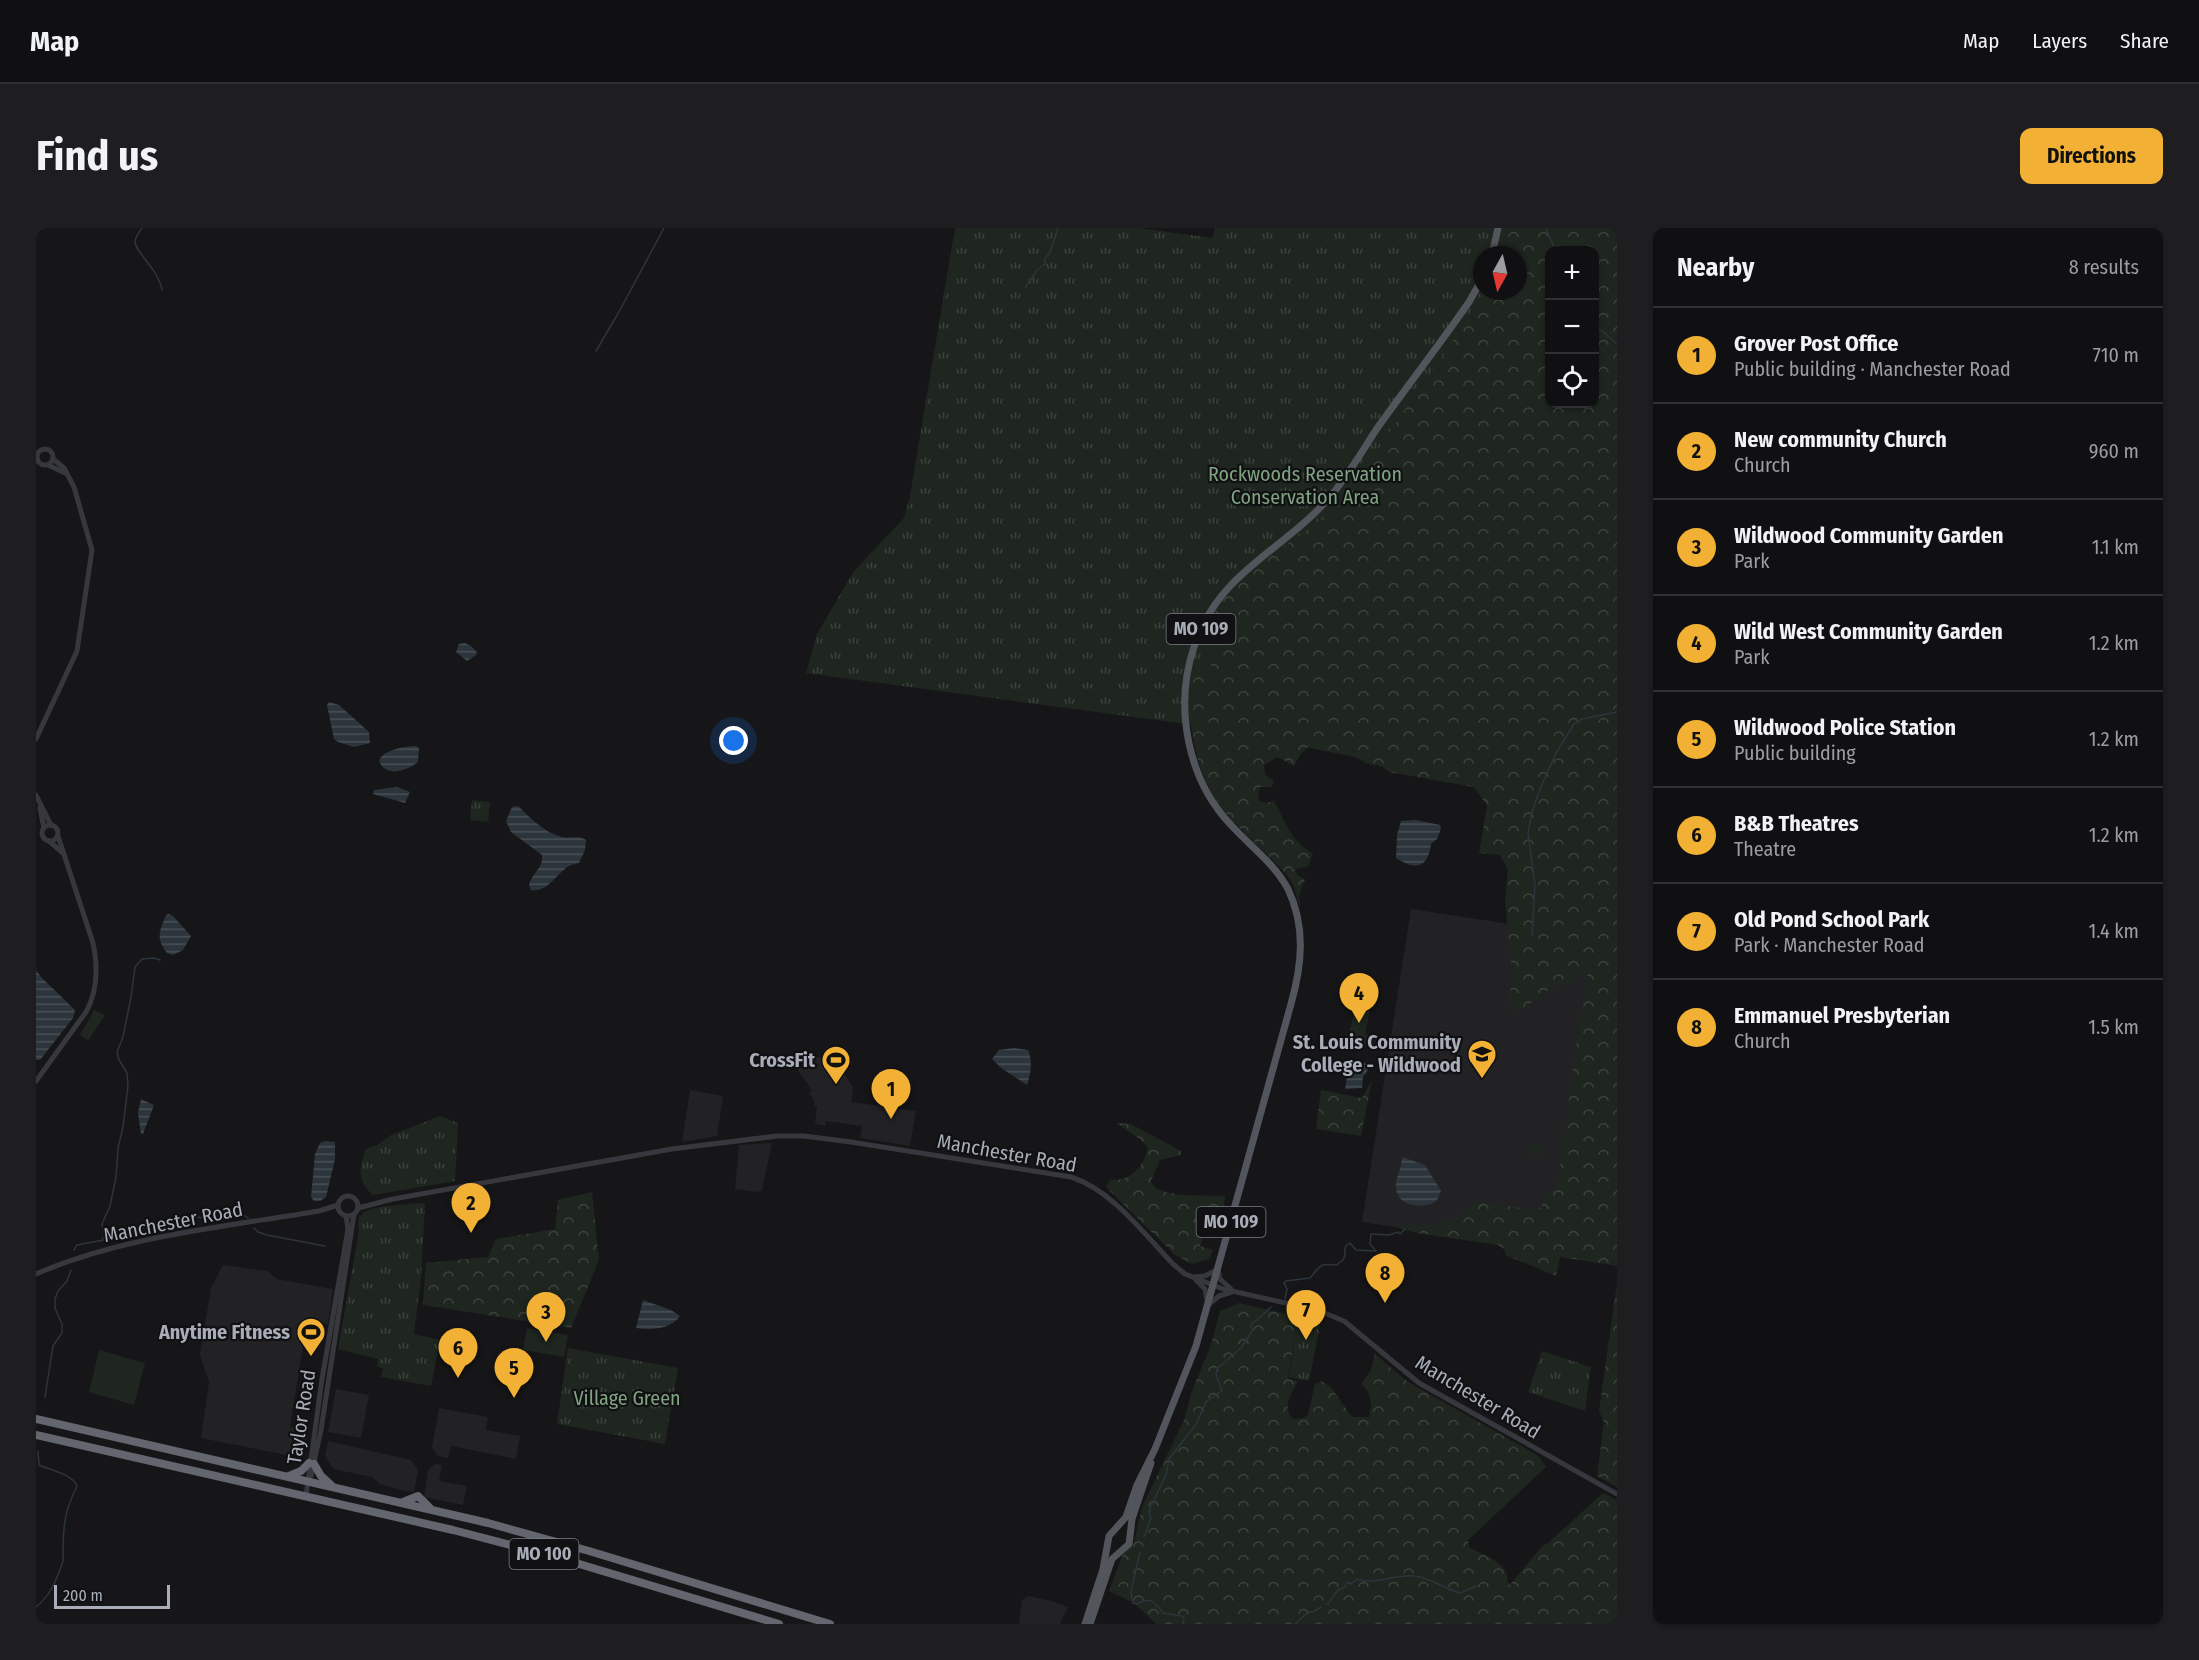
<!DOCTYPE html>
<meta charset="utf-8">
<style>
:root{--surface:#101012;--page:#1e1e20;--text:#f1f3f6;--muted:#9c9d9f;--line:#303032;--accent:#f2b134}
body{margin:0;font-family:"Fira Sans Condensed",sans-serif;background:var(--page);color:var(--text)}
.controls{position:absolute;right:18px;top:18px;display:grid;overflow:hidden;border-radius:12px;box-shadow:0 2px 4px #0004}
.controls button{width:54px;height:54px;display:grid;place-items:center;padding:0;border:0;border-bottom:2px solid var(--line);background:var(--surface);color:var(--text);font:30px sans-serif}
.compass{position:absolute;left:1437px;top:18px;width:54px;height:54px;border-radius:50%;background:var(--surface);box-shadow:0 2px 4px #0004;rotate:188deg}
.scale{position:absolute;left:18px;bottom:15px;width:116px;box-sizing:border-box;padding-left:6px;border:3px solid #a8adb8;border-top:0;font-size:16px;line-height:21px;white-space:nowrap;color:#a8adb8;-webkit-text-stroke:4px #111113;paint-order:stroke}
.you{position:absolute;left:698px;top:513px;width:21px;height:21px;margin:-15px;border:4px solid #fff;border-radius:50%;background:#1a73e8;box-shadow:0 0 0 9px #1a73e833}
.badge{display:grid;place-items:center;width:39px;height:39px;border-radius:50%;background:var(--accent);color:#111;font-size:20px;font-weight:700}
.pin{position:absolute;translate:-50% -50px;filter:drop-shadow(0 2px 3px #0008)}
.pin::after{content:'';position:absolute;top:32px;width:21px;height:18px;background:inherit;clip-path:polygon(0 0,100% 0,50% 100%)}
.list{margin:0;padding:0;list-style:none}
h2{display:flex;justify-content:space-between;align-items:center;height:78px;margin:0;padding:0 24px;font-size:26px}
h2 small{font-size:20px;font-weight:400;color:var(--muted)}
.list li{display:grid;grid-template-columns:39px 1fr auto;gap:18px;align-items:center;box-sizing:border-box;height:96px;padding:0 24px;border-top:2px solid var(--line)}
.list b{display:block;font-size:22px;white-space:nowrap}
.list p{margin:0;font-size:20px;white-space:nowrap;color:var(--muted)}
.list em{font-size:20px;font-style:normal;color:var(--muted)}
.icon{flex:none;width:33px;height:33px;fill:none;stroke:currentColor;stroke-width:2;stroke-linecap:round;stroke-linejoin:round}
.map{position:relative;flex:none;width:1581px;height:1396px;overflow:hidden;border-radius:12px}
header{display:flex;align-items:center;gap:36px;box-sizing:border-box;height:84px;padding:0 30px;background:var(--surface);border-bottom:2px solid var(--line)}
header strong{font-size:28px}
nav{display:flex;gap:33px;margin-inline-start:auto;font-size:21px}
.intro{display:flex;align-items:center;justify-content:space-between;box-sizing:border-box;height:144px;padding:0 36px}
h1{margin:0;font-size:42px}
.button{padding:15px 27px;border-radius:12px;background:var(--accent);color:#111;font-size:21px;font-weight:700}
main{display:flex;gap:36px;padding:0 36px}
aside{flex:1;background:var(--surface);border-radius:12px;box-shadow:0 2px 4px #0004}
.map>svg:first-child{display:block}
.built{fill:#222225}
.grass{fill:url(#grass-tufts);fill-rule:evenodd}
.forest{fill:url(#forest-crowns);fill-rule:evenodd}
.garden{fill:#1e261f}
.water{fill:url(#water-rules)}
.lines{fill:none;stroke-linecap:round;stroke-linejoin:round}
.stream{stroke:#2c353c;stroke-width:1.5}
.minor{stroke:#37383d;stroke-width:5}
.major{stroke:#53555c;stroke-width:7}
.highway{stroke:#63666e;stroke-width:8}
.labels{text-anchor:middle;dominant-baseline:central;stroke-width:4.5;stroke-linejoin:round;paint-order:stroke}
.shield{fill:#111113;stroke:#7b7e86;stroke-width:1.5}
.shield-label{font-size:18px;font-weight:bold;fill:#a8adb8}
.park-label{font-size:20px;fill:#7fa381;stroke:#111113}
.poi-label{font-size:20px;font-weight:bold;fill:#a8adb8;stroke:#111113;text-anchor:end}
.street-label{font-size:20px;fill:#a8adb8;stroke:#111113}
</style>
<header>
<strong>Map</strong>
<nav><a>Map</a><a>Layers</a><a>Share</a></nav>
</header>
<div class="intro"><h1>Find us</h1><a class="button">Directions</a></div>
<main>
<div class="map">
<svg width="1581" height="1396" viewBox="0 0 1581 1396">
<defs>
<pattern id="grass-tufts" width="24" height="20" patternUnits="userSpaceOnUse" patternTransform="scale(1.5)"><rect width="24" height="20" fill="#1e261f"/><path d="M3 7l-1-3M5 7V3M7 7l1-3M15 17l-1-3M17 17v-4M19 17l1-3" fill="none" stroke="#3c433d"/></pattern>
<pattern id="forest-crowns" width="20" height="18" patternUnits="userSpaceOnUse" patternTransform="scale(1.5)"><rect width="20" height="18" fill="#1e261f"/><path d="M2 6a3 3 0 1 1 6 0M12 15a3 3 0 1 1 6 0" fill="none" stroke="#3c433d"/></pattern>
<pattern id="water-rules" width="6" height="5" patternUnits="userSpaceOnUse" patternTransform="scale(1.5)"><rect width="6" height="5" fill="#2c353c"/><path d="M0 2.5h6" fill="none" stroke="#485056"/></pattern>
</defs>
<rect width="100%" height="100%" fill="#161618"/>
<g class="built">
<path d="M 1375,681 L 1565,710 L 1517,1024 L 1326,994 Z"/>
<path d="M 775,826 L 803,838 L 817,859 L 815,874 L 880,883 L 874,918 L 824,910 L 826,898 L 790,893 L 789,898 L 779,896 L 781,878 L 778,877 L 778,872 L 773,865 L 776,862 L 759,838 Z"/>
<path d="M 654,862 L 687,868 L 681,908 L 646,914 Z"/>
<path d="M 736,915 L 726,962 L 720,964 L 699,961 L 703,917 Z"/>
<path d="M 187,1037 L 231,1043 L 241,1051 L 297,1061 L 292,1096 L 271,1093 L 254,1199 L 272,1202 L 267,1226 L 260,1229 L 165,1210 L 173,1154 L 164,1127 L 175,1060 Z"/>
<path d="M 300,1161 L 333,1167 L 325,1210 L 292,1204 Z"/>
<path d="M 403,1180 L 452,1189 L 450,1202 L 484,1208 L 480,1231 L 415,1218 L 412,1230 L 402,1228 L 396,1219 Z"/>
<path d="M 292,1213 L 375,1232 L 382,1242 L 378,1264 L 365,1262 L 344,1256 L 336,1249 L 297,1241 L 289,1228 Z"/>
<path d="M 399,1236 L 406,1237 L 403,1253 L 431,1258 L 427,1277 L 388,1269 L 392,1242 Z"/>
<path d="M 992,1368 L 1016,1373 L 1032,1379 L 1024,1396 L 983,1396 L 986,1372 Z"/>
</g>
<g class="grass">
<path d="M 919,0 L 1103,0 L 1176,10 L 1179,0 L 1581,0 L 1581,581 L 1158,497 L 770,445 L 781,406 L 818,343 L 868,290 L 874,268 ZM 1514,22 L 1558,22 L 1558,176 L 1514,176 ZM 1446,27 L 1482,27 L 1482,63 L 1446,63 Z"/>
<path d="M 436,572 L 454,574 L 452,594 L 434,592 Z"/>
<path d="M 404,888 L 422,895 L 419,953 L 337,967 C 321,953 323,939 330,921 L 343,916 L 355,907 Z"/>
<path d="M 389,975 L 385,1050 L 378,1106 L 404,1112 L 395,1158 L 345,1149 L 347,1141 L 341,1138 L 342,1131 L 302,1121 L 323,1003 C 322,996 321,990 327,985 C 337,977 375,976 389,975 Z"/>
<path d="M 1263,1082 L 1286,1087 L 1273,1153 L 1253,1149 Z"/>
<path d="M 532,1120 L 642,1140 L 629,1216 L 521,1196 Z"/>
<path d="M 1506,1123 L 1555,1139 L 1549,1183 L 1492,1164 Z"/>
</g>
<g class="forest">
<path d="M 1469,0 L 1581,0 L 1581,1038 L 1524,1029 L 1520,1048 L 1470,1027 L 1468,1021 L 1462,1017 L 1381,1005 L 1362,1000 L 1366,996 C 1397,1000 1416,998 1439,973 L 1500,982 L 1506,978 L 1509,964 L 1521,961 L 1542,805 L 1552,744 L 1534,754 L 1514,761 L 1482,785 L 1475,779 L 1472,770 L 1476,757 L 1475,731 L 1469,673 L 1472,641 L 1464,627 L 1443,625 L 1451,578 L 1438,559 L 1353,544 L 1347,539 L 1330,535 L 1313,526 L 1274,517 L 1264,527 L 1258,538 L 1242,529 L 1228,537 L 1229,547 L 1238,553 L 1236,559 L 1224,559 L 1222,567 L 1223,573 L 1230,575 L 1238,573 C 1249,593 1256,615 1277,625 L 1272,639 L 1260,641 L 1261,647 L 1269,651 L 1263,668 L 1264,681 C 1261,672 1259,657 1253,650 C 1236,629 1213,611 1195,591 C 1157,551 1149,491 1157,439 L 1174,441 C 1175,437 1177,432 1177,428 C 1176,416 1167,405 1173,392 C 1192,349 1256,318 1290,286 C 1318,261 1338,226 1359,196 C 1390,152 1422,109 1448,63 L 1482,63 L 1482,27 L 1463,27 ZM 1514,22 L 1558,22 L 1558,176 L 1514,176 Z"/>
<path d="M 1336,852 L 1325,908 L 1280,901 L 1285,862 L 1326,870 Z"/>
<path d="M 1080,895 L 1095,896 L 1145,923 L 1145,927 L 1124,932 L 1115,953 L 1118,959 C 1136,970 1169,967 1189,968 L 1188,978 L 1176,983 L 1164,1018 L 1177,1022 L 1173,1031 L 1156,1036 L 1138,1026 L 1070,959 L 1074,952 C 1095,953 1107,940 1112,920 L 1104,911 Z"/>
<path d="M 556,964 L 563,1032 L 535,1100 L 387,1077 L 390,1035 L 452,1029 L 460,1011 L 519,1001 L 522,972 Z"/>
<path d="M 1581,1055 L 1581,1259 L 1561,1248 L 1568,1194 L 1563,1183 Z"/>
<path d="M 1203,1075 L 1262,1089 L 1252,1151 L 1262,1153 C 1256,1165 1245,1179 1257,1191 L 1269,1190 L 1272,1186 L 1279,1156 L 1285,1153 L 1294,1158 L 1316,1189 L 1333,1189 C 1336,1175 1336,1165 1325,1156 L 1334,1144 L 1339,1126 L 1372,1154 L 1501,1227 L 1510,1239 L 1432,1312 L 1433,1319 C 1446,1327 1474,1335 1471,1352 L 1474,1357 L 1506,1318 L 1512,1315 L 1567,1265 L 1581,1272 L 1581,1396 L 1120,1396 L 1098,1375 L 1073,1363 L 1086,1328 L 1098,1314 L 1106,1279 L 1148,1192 L 1156,1163 L 1175,1117 L 1184,1083 Z"/>
</g>
<g class="garden">
<path d="M 1319,780 L 1334,783 L 1329,806 L 1340,808 L 1338,819 L 1311,814 Z"/>
<path d="M 58,782 L 69,787 L 52,813 L 44,807 Z"/>
<path d="M 1490,916 L 1508,919 L 1506,928 L 1489,926 Z"/>
<path d="M 491,1100 L 532,1107 L 528,1129 L 487,1122 Z"/>
<path d="M 63,1122 L 109,1135 L 98,1177 L 53,1164 Z"/>
</g>
<g class="water">
<path d="M 429,415 L 435,418 L 441,424 L 440,427 L 431,433 L 420,424 L 423,416 Z"/>
<path d="M 293,474 L 303,477 L 333,504 L 334,515 L 318,519 L 302,514 L 298,511 L 291,477 Z"/>
<path d="M 380,518 L 383,520 L 382,534 C 371,543 348,550 343,532 C 348,522 369,518 380,518 Z"/>
<path d="M 361,559 L 374,564 L 369,575 L 337,566 L 338,562 Z"/>
<path d="M 482,578 C 494,590 509,605 526,609 C 535,611 542,607 550,612 L 549,622 L 543,635 C 540,636 536,636 533,638 C 521,645 512,665 495,662 L 493,657 C 496,645 508,640 506,627 L 475,604 L 470,593 L 476,579 Z"/>
<path d="M 1380,592 L 1404,597 L 1405,601 L 1401,611 L 1395,616 C 1392,640 1380,643 1360,630 L 1361,607 L 1365,593 Z"/>
<path d="M 133,686 L 137,688 L 155,708 L 147,722 L 137,727 L 131,725 C 120,710 123,704 130,687 Z"/>
<path d="M 0,742 L 5,749 L 39,782 L 37,790 L 4,832 L 0,832 Z"/>
<path d="M 978,820 L 992,822 C 997,834 995,845 991,857 L 965,840 L 956,831 L 963,822 Z"/>
<path d="M 1330,834 L 1332,842 L 1327,849 L 1326,860 L 1309,861 L 1311,849 Z"/>
<path d="M 105,871 L 118,877 L 107,906 L 105,906 L 102,885 Z"/>
<path d="M 290,913 L 299,914 L 299,931 L 290,969 L 284,973 L 278,973 L 275,969 L 279,926 L 284,915 Z"/>
<path d="M 1366,929 L 1389,937 L 1405,963 C 1404,965 1402,970 1401,972 C 1392,981 1367,979 1362,967 C 1356,954 1366,942 1366,929 Z"/>
<path d="M 607,1072 L 635,1082 L 644,1088 C 634,1102 615,1102 600,1100 Z"/>
</g>
<g class="lines">
<g class="stream">
<path d="M 106,0 C 103,4 100,8 99,13 C 98,23 123,42 126,62"/>
<path d="M 1510,0 L 1519,22"/>
<path d="M 989,60 L 1001,42 L 1010,35 L 1008,32 L 1014,24 L 1022,0"/>
<path d="M 1558,96 L 1581,116"/>
<path d="M 560,123 L 584,82 L 628,0"/>
<path d="M 1496,708 L 1499,657 L 1492,605 L 1496,584 L 1504,561 L 1520,525 L 1538,496 L 1546,491 L 1581,484"/>
<path d="M 144,991 L 158,989 L 183,991 L 205,985 L 212,990"/>
<path d="M 218,1000 L 222,1004 L 231,1007 L 289,1018"/>
<path d="M 66,1013 L 68,1007 L 66,996 L 74,978 L 80,949 L 82,920 L 87,899 L 92,858 L 91,845 L 83,832 L 81,824 L 87,809 L 95,769 L 99,739 L 106,731 L 118,730 L 124,732"/>
<path d="M 38,1022 L 41,1017 L 73,1011 L 126,994"/>
<path d="M 1249,1071 L 1251,1061 L 1248,1055 L 1250,1053 L 1274,1050 C 1285,1037 1284,1035 1301,1037 C 1302,1035 1305,1034 1307,1032 C 1312,1025 1305,1019 1314,1015 L 1320,1022 L 1340,1023 L 1334,1016 L 1335,1006 L 1353,1007 L 1362,1004 L 1364,1006 L 1369,1001"/>
<path d="M 9,1169 L 17,1118 L 26,1105 L 26,1096 L 19,1080 L 19,1071 L 22,1063 L 31,1053 L 35,1042"/>
<path d="M 1108,1309 L 1115,1290 L 1113,1286 L 1114,1280 L 1130,1247 L 1133,1231 L 1161,1195 L 1170,1174 L 1186,1163 L 1180,1146 L 1181,1141 L 1206,1119 L 1216,1103 L 1215,1097 L 1235,1079"/>
<path d="M 1104,1324 L 1095,1364 L 1097,1375 L 1101,1376 C 1115,1367 1119,1375 1127,1385 L 1146,1388 L 1148,1390 L 1147,1396"/>
<path d="M 1291,1377 L 1302,1362 L 1309,1359 L 1311,1354 L 1315,1356 L 1321,1351 C 1340,1358 1360,1345 1379,1348 C 1395,1350 1409,1361 1424,1365 L 1441,1358"/>
<path d="M 0,1379 C 15,1367 21,1351 27,1333 C 27,1302 27,1286 41,1258 C 36,1246 15,1242 3,1237 L 2,1223"/>
<path d="M 1259,1396 L 1272,1384 L 1277,1384 L 1285,1379"/>
</g>
<g class="minor">
<circle cx="9" cy="229" r="8"/>
<path d="M 12,237 L 29,245"/>
<path d="M 0,511 L 41,423 L 56,322 L 38,259 L 28,240 L 17,231"/>
<path d="M 0,567 L 15,597"/>
<path d="M 4,580 L 8,600"/>
<circle cx="14" cy="605" r="8"/>
<path d="M 13,613 L 27,625"/>
<path d="M 0,853 L 50,784 C 62,763 62,739 57,715 L 22,608"/>
<circle cx="312" cy="978" r="10"/>
<path d="M 322,980 L 357,971 L 636,921 L 741,908 L 768,908 L 815,914 L 1035,949 C 1076,962 1108,1006 1137,1036 L 1149,1046 L 1187,1061 L 1281,1082 L 1308,1093 L 1383,1155 L 1581,1266"/>
<path d="M 0,1046 C 88,1008 188,999 283,983 L 302,977"/>
<path d="M 1158,1049 L 1169,1048 L 1182,1041 L 1184,1051 L 1195,1061"/>
<path d="M 1160,1052 L 1169,1061 L 1171,1072"/>
<path d="M 1172,1077 L 1183,1068 L 1196,1064"/>
<path d="M 272,1253 L 275,1248 L 285,1202 L 318,986"/>
<path d="M 270,1268 L 286,1151 L 312,1001 L 310,988"/>
</g>
<g class="major">
<path d="M 1456,27 L 1462,0"/>
<path d="M 1049,1396 L 1067,1341 L 1073,1308 L 1090,1289 L 1101,1257 L 1119,1221 L 1160,1118 L 1255,776 C 1266,737 1270,699 1252,661 C 1238,635 1214,618 1195,597 C 1151,551 1138,478 1158,419 C 1182,344 1246,324 1293,270 C 1312,248 1326,223 1342,199 C 1372,157 1404,116 1433,74 L 1446,51"/>
<path d="M 1054,1396 L 1076,1331 L 1093,1316 L 1096,1291 L 1115,1235"/>
</g>
<g class="highway">
<path d="M 0,1191 L 452,1295 L 553,1323 L 794,1396"/>
<path d="M 0,1207 L 417,1302 L 520,1329 L 743,1396"/>
<path d="M 278,1236 L 285,1248 L 295,1257"/>
<path d="M 253,1248 L 265,1243 L 273,1235"/>
<path d="M 367,1274 L 382,1268 L 394,1280"/>
</g>
</g>
<defs>
<g id="university-pin" transform="scale(1.5)"><path d="M0 17L-7.5 6A9.5 9.5 0 1 1 7.5 6Z" fill="#f2b134" stroke="#111113"/><path d="M0-5L7-2L0 1L-7-2ZM-4 1L0 2.5L4 1V4Q0 6-4 4Z" fill="#111"/></g>
<g id="stadium-pin" transform="scale(1.5)"><path d="M0 17L-7.5 6A9.5 9.5 0 1 1 7.5 6Z" fill="#f2b134" stroke="#111113"/><path d="M0-5a6.5 5 0 1 0 0 10a6.5 5 0 1 0 0-10ZM-3.5-1.8h7v3.6h-7Z" fill="#111"/></g>
</defs>
<g fill-rule="evenodd">
<use href="#university-pin" x="1446" y="826"/>
<use href="#stadium-pin" x="800" y="832"/>
<use href="#stadium-pin" x="275" y="1104"/>
</g>
<g class="labels">
<g class="shield">
<rect x="1130.5" y="386" width="69" height="30" rx="4.5"/>
<rect x="1160.5" y="979" width="69" height="30" rx="4.5"/>
<rect x="473.5" y="1311" width="69" height="30" rx="4.5"/>
</g>
<g class="shield-label">
<text x="1165" y="401">MO 109</text>
<text x="1195" y="994">MO 109</text>
<text x="508" y="1326">MO 100</text>
</g>
<g class="park-label">
<text x="1269" y="246">Rockwoods Reservation<tspan x="1269" dy="23">Conservation Area</tspan></text>
<text x="591" y="1170">Village Green</text>
</g>
<g class="poi-label">
<text x="1425" y="814">St. Louis Community<tspan x="1425" dy="23">College - Wildwood</tspan></text>
<text x="779" y="832">CrossFit</text>
<text x="254" y="1104">Anytime Fitness</text>
</g>
<g class="street-label">
<text transform="translate(971 925) rotate(10)">Manchester Road</text>
<text transform="translate(137 994) rotate(-11)">Manchester Road</text>
<text transform="translate(1442 1169) rotate(31)">Manchester Road</text>
<text transform="translate(265 1189) rotate(-81)">Taylor Road</text>
</g>
</g>
</svg>
<div class="controls">
<button>+</button>
<button>−</button>
<button><svg class="icon" aria-label="locate" viewBox="0 0 24 24"><circle cx="12" cy="12" r="6"/><path d="M12 2v4M12 18v4M2 12h4M18 12h4"/></svg></button>
</div>
<svg class="compass" viewBox="-18 -18 36 36"><path d="M0-13l5 13h-10z" fill="#e53935"/><path d="M0 13l5-13h-10z" fill="#9c9d9f"/></svg>
<div class="scale">200 m</div>
<div class="you"></div>
<div class="pin badge" style="left:855px;top:891px">1</div>
<div class="pin badge" style="left:435px;top:1005px">2</div>
<div class="pin badge" style="left:510px;top:1114px">3</div>
<div class="pin badge" style="left:1323px;top:795px">4</div>
<div class="pin badge" style="left:478px;top:1170px">5</div>
<div class="pin badge" style="left:422px;top:1150px">6</div>
<div class="pin badge" style="left:1270px;top:1112px">7</div>
<div class="pin badge" style="left:1349px;top:1075px">8</div>
</div>
<aside>
<h2>Nearby<small>8 results</small></h2>
<ul class="list">
<li><span class="badge">1</span><div><b>Grover Post Office</b><p>Public building · Manchester Road</p></div><em>710 m</em></li>
<li><span class="badge">2</span><div><b>New community Church</b><p>Church</p></div><em>960 m</em></li>
<li><span class="badge">3</span><div><b>Wildwood Community Garden</b><p>Park</p></div><em>1.1 km</em></li>
<li><span class="badge">4</span><div><b>Wild West Community Garden</b><p>Park</p></div><em>1.2 km</em></li>
<li><span class="badge">5</span><div><b>Wildwood Police Station</b><p>Public building</p></div><em>1.2 km</em></li>
<li><span class="badge">6</span><div><b>B&amp;B Theatres</b><p>Theatre</p></div><em>1.2 km</em></li>
<li><span class="badge">7</span><div><b>Old Pond School Park</b><p>Park · Manchester Road</p></div><em>1.4 km</em></li>
<li><span class="badge">8</span><div><b>Emmanuel Presbyterian</b><p>Church</p></div><em>1.5 km</em></li>
</ul>
</aside>
</main>
